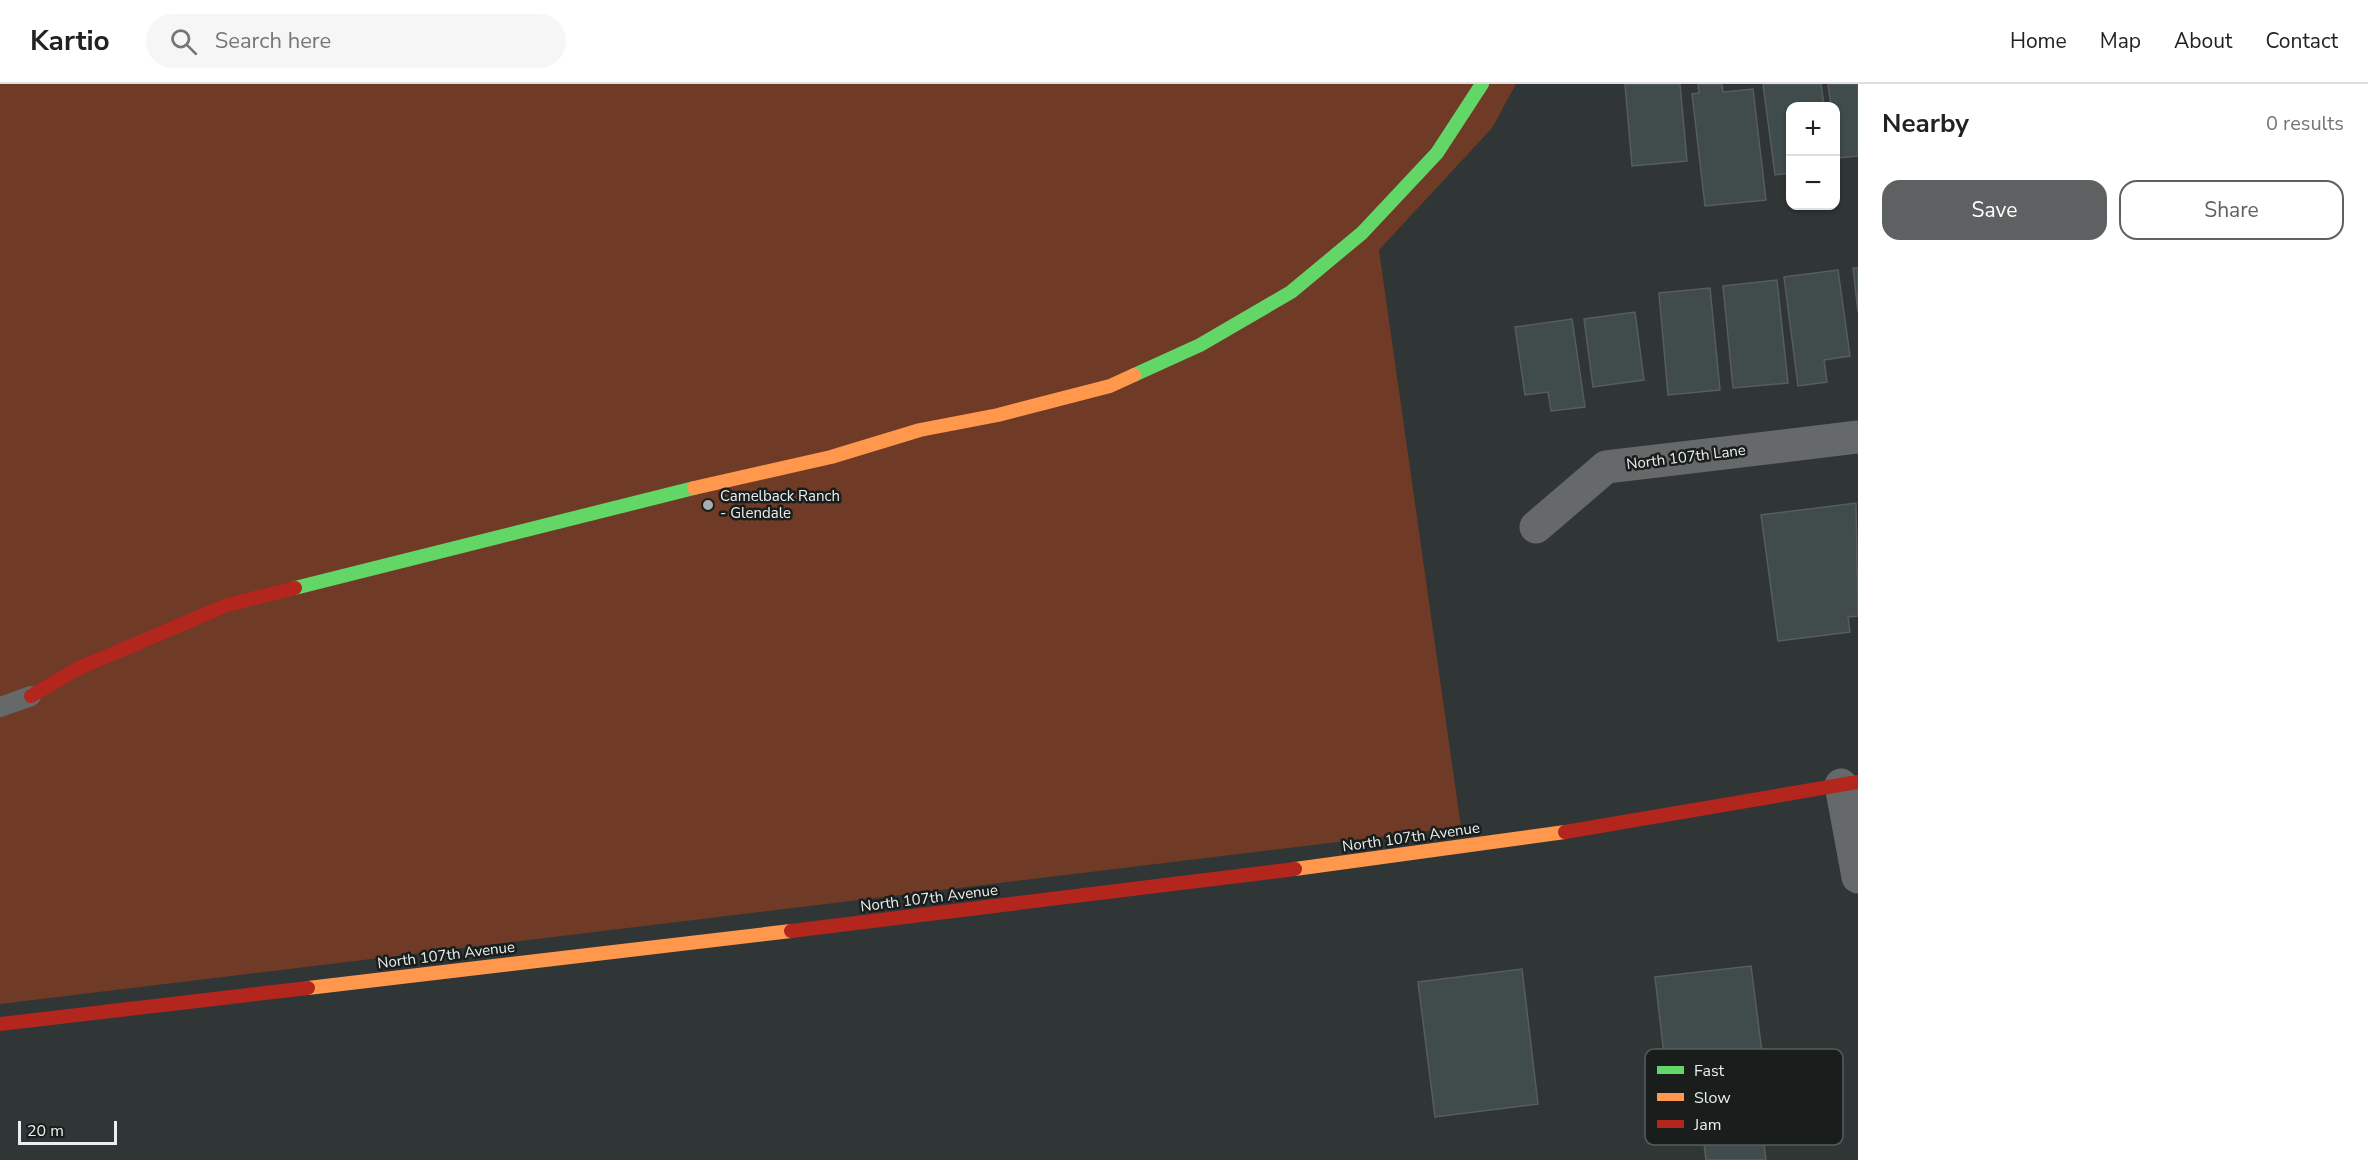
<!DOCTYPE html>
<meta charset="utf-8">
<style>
:root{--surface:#fff;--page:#f6f6f6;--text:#222;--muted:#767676;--line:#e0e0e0;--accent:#5e6161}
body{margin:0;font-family:"Nunito Sans",sans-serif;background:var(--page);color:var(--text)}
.controls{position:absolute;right:18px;top:18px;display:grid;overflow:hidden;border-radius:12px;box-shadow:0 2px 4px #0004}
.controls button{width:54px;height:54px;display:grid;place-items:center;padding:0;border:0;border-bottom:2px solid var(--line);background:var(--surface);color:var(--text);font:30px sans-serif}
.scale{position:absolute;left:18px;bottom:15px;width:99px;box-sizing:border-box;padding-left:6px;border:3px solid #e9efee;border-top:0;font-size:16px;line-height:21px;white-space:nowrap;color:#e9efee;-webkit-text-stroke:4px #191e1d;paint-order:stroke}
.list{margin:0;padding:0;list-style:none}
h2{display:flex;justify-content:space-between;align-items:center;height:78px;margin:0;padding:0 24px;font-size:26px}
h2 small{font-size:20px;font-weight:400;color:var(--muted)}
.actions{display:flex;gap:12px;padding:18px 24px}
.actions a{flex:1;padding:14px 0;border:2px solid var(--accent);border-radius:18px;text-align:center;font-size:21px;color:var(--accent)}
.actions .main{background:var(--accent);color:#fff}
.icon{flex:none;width:33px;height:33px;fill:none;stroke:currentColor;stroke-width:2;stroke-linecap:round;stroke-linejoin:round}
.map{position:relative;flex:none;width:1858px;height:1076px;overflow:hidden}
header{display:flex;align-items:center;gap:36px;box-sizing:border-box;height:84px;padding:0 30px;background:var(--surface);border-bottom:2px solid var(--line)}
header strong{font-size:28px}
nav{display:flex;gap:33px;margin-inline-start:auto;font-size:21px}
.search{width:420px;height:54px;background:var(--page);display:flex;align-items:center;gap:15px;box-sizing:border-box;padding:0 21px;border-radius:33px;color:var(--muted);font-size:22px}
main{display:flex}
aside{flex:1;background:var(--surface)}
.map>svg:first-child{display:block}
.green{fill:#6f3a26}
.building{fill:#3f4c4b;stroke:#585c5c;stroke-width:1.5}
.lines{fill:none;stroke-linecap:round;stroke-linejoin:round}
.lane{stroke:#666969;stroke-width:20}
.street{stroke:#666969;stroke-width:33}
.fast{stroke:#63d668;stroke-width:14}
.slow{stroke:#ff974d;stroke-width:14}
.jam{stroke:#b3261e;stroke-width:14}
.poi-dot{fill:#a8aead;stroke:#191e1d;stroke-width:2}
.labels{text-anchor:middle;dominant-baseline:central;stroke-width:5;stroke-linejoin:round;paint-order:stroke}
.street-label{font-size:15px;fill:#e9efee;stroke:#191e1d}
.poi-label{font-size:15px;fill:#e9efee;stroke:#191e1d;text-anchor:start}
.key{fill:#191e1d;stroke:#575d5c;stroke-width:1.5}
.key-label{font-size:16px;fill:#e9efee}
</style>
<header>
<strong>Kartio</strong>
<div class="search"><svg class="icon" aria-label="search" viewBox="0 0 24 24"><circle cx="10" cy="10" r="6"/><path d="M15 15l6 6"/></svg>Search here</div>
<nav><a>Home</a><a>Map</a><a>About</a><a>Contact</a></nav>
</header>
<main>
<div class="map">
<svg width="1858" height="1076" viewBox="0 0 1858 1076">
<rect width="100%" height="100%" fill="#303535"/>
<path class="green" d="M 0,0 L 1516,0 L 1492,44 L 1379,166 L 1461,743 L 0,920 Z"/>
<g class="building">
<path d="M 1625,0 L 1680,0 L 1687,77 L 1632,82 Z"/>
<path d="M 1698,0 L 1722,0 L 1723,8 L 1753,5 L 1766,116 L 1705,122 L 1692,10 L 1699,9 Z"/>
<path d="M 1763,0 L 1821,0 L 1824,22 L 1790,22 L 1790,89 L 1775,91 Z"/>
<path d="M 1828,0 L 1858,0 L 1858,72 L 1838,74 L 1836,22 L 1831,22 Z"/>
<path d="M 1853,184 L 1858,184 L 1858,228 Z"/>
<path d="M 1838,186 L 1850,272 L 1824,276 L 1827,298 L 1798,302 L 1784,193 Z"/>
<path d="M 1777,196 L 1788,299 L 1733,304 L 1723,202 Z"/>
<path d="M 1710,204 L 1720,306 L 1668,311 L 1659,209 Z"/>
<path d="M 1635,228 L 1644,296 L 1593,303 L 1584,235 Z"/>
<path d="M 1572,235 L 1585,323 L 1551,327 L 1548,308 L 1525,311 L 1515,243 Z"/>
<path d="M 1856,419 L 1858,532 L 1848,533 L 1850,548 L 1778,557 L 1761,431 Z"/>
<path d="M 1751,882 L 1763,976 L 1666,988 L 1655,893 Z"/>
<path d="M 1522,885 L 1538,1020 L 1435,1033 L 1418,898 Z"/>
<path d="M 1759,1020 L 1766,1076 L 1706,1076 L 1700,1027 Z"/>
</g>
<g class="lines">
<path class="lane" d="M 0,623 L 31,612"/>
<g class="street">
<path d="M 1536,443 L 1606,383 L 1858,353"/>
<path d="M 1841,701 L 1858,793"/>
</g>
<g class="fast">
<path d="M 1134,291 L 1200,261 L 1291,208 L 1362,149 L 1437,69 L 1482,0"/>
<path d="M 295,504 L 694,404"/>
</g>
<g class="slow">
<path d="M 694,404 L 831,373 L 920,346 L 998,331 L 1110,302 L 1134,291"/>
<path d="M 1295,785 L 1565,748"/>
<path d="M 308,904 L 791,847"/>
</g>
<g class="jam">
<path d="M 31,612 L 77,585 L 227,521 L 295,504"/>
<path d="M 1565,748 L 1858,698"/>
<path d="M 791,847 L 1295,785"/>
<path d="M 0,940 L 308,904"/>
</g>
</g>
<circle class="poi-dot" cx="708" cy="421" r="6"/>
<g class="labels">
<g class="street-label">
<text transform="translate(1686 373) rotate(-7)">North 107th Lane</text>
<text transform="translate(1411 753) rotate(-8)">North 107th Avenue</text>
<text transform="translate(929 814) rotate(-7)">North 107th Avenue</text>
<text transform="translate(446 871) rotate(-7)">North 107th Avenue</text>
</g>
<g class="poi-label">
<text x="720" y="412">Camelback Ranch<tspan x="720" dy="17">- Glendale</tspan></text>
</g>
</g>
<rect x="1645" y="965" width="198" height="96" rx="9" class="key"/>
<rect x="1657" y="982" width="27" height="8" fill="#63d668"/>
<rect x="1657" y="1009" width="27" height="8" fill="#ff974d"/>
<rect x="1657" y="1036" width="27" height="8" fill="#b3261e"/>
<g class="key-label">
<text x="1694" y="992">Fast</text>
<text x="1694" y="1019">Slow</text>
<text x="1694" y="1046">Jam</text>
</g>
</svg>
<div class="controls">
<button>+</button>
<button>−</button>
</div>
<div class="scale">20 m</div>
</div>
<aside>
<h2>Nearby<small>0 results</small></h2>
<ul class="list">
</ul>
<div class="actions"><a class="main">Save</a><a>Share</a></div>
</aside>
</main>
